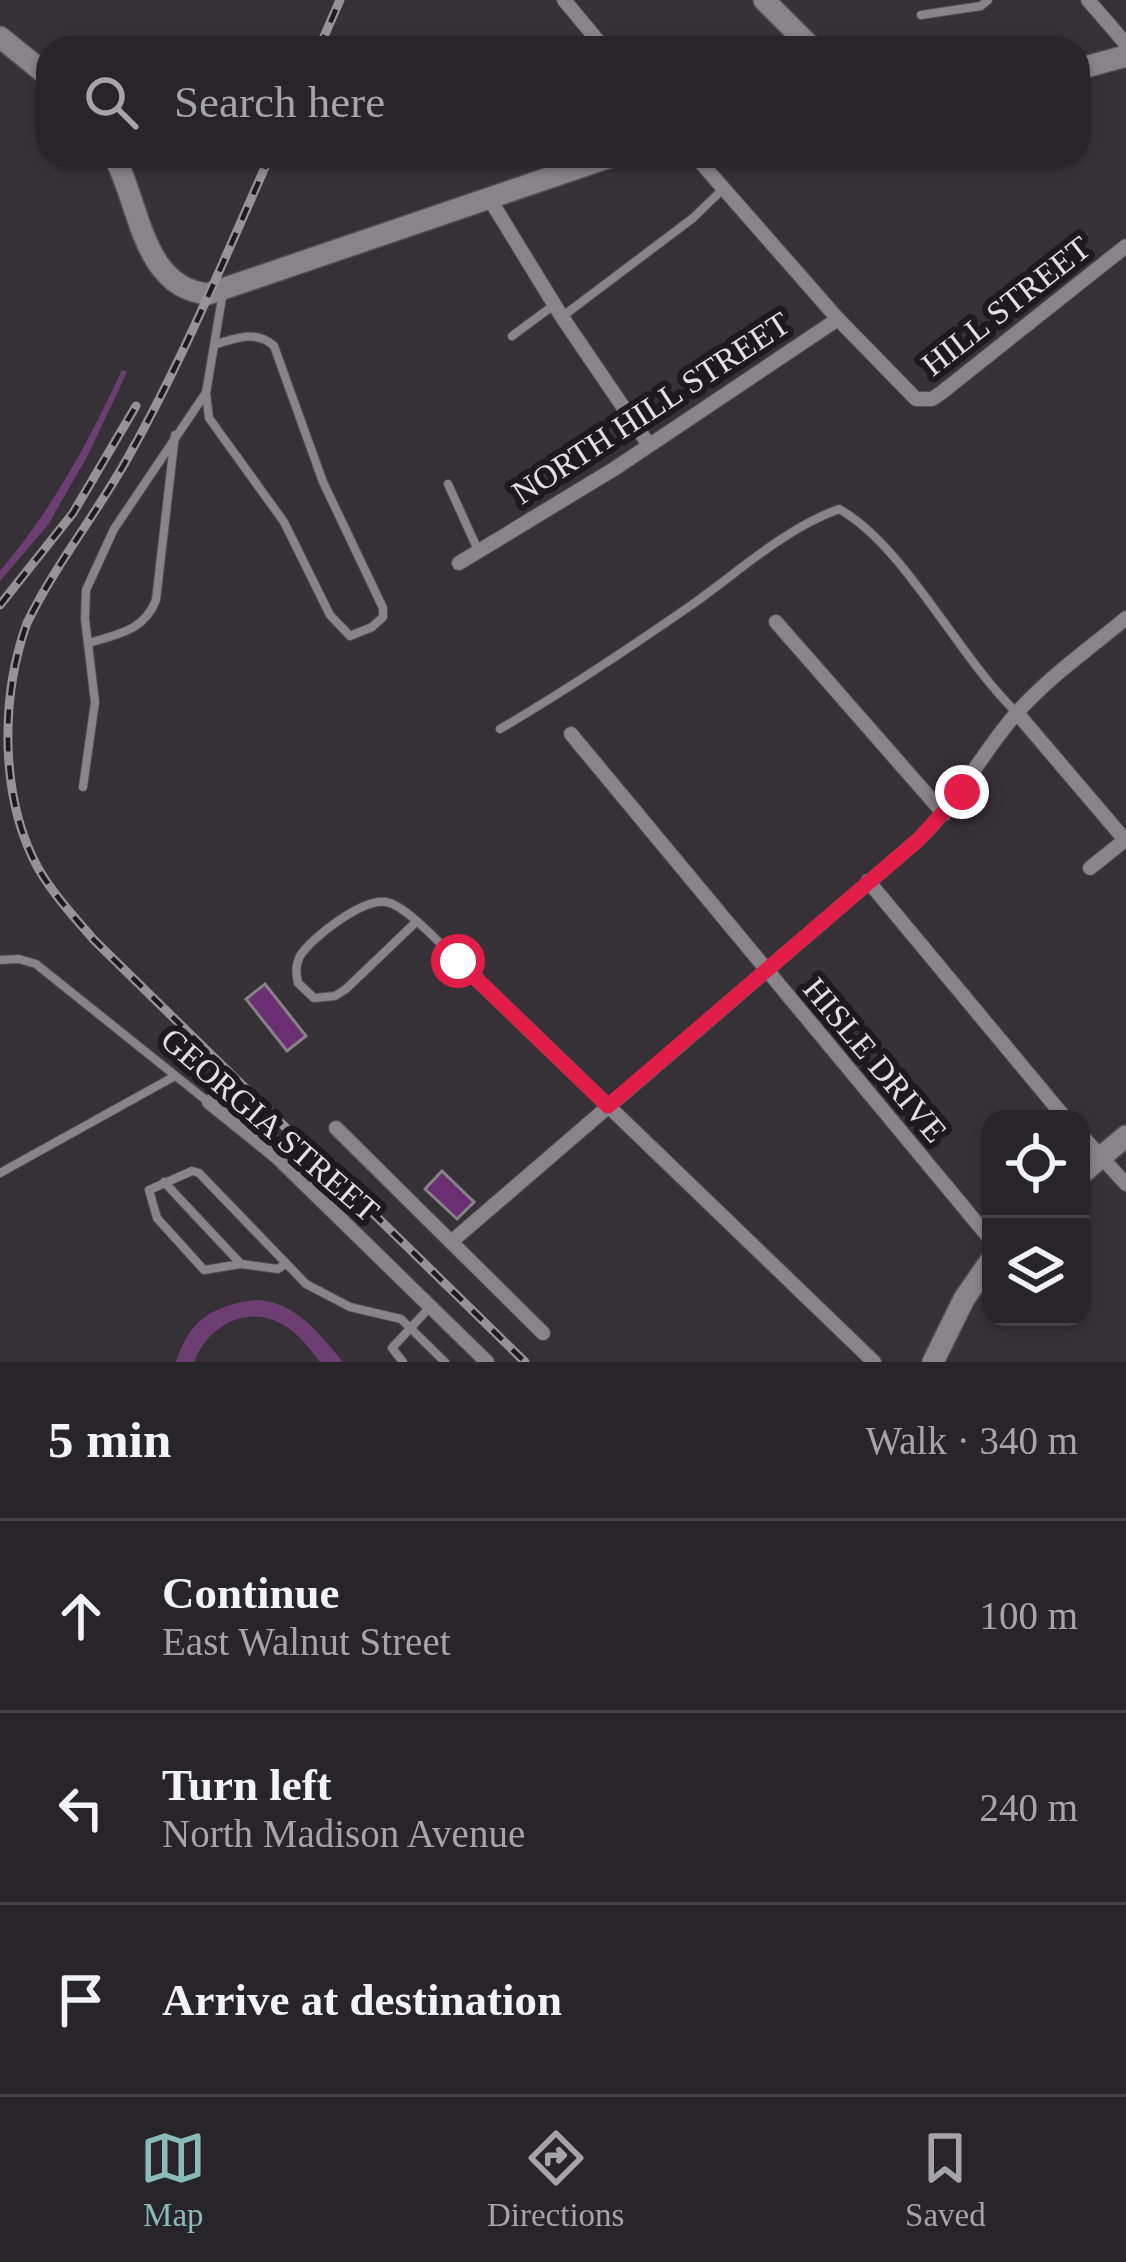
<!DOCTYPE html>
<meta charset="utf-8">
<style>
:root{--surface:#282529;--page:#343135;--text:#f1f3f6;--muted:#a5a5a8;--line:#444246;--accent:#8bbbb9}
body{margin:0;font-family:"Times New Roman",serif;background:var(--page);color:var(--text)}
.controls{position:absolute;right:36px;bottom:36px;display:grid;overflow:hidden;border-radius:24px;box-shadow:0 3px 9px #0004}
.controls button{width:108px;height:108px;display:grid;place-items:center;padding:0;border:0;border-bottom:3px solid var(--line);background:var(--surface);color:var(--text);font:60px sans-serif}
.stop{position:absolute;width:36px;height:36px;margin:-27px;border:9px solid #e11d48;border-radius:50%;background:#fff}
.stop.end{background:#e11d48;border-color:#fff;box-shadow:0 3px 12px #0008}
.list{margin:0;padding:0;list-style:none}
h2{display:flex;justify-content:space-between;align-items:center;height:156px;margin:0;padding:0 48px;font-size:51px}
h2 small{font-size:39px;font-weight:400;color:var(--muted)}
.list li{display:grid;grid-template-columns:78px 1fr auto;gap:36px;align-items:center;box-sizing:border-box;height:192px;padding:0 48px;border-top:3px solid var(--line)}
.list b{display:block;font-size:45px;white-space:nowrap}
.list p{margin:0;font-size:39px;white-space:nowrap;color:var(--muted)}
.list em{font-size:39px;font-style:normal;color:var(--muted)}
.icon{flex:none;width:66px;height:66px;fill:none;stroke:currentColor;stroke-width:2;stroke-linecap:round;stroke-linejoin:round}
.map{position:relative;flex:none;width:1126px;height:1362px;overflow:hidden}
.search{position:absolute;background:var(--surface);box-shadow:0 3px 9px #0004;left:36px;right:36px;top:36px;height:132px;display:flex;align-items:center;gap:30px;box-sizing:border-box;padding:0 42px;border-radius:36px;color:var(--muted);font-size:45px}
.sheet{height:732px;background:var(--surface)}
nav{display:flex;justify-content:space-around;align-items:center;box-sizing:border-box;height:168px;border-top:3px solid var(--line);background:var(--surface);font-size:33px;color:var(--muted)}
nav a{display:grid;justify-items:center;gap:6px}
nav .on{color:var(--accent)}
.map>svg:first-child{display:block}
.green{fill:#6d3e71}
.building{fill:#6c2e72;stroke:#888288;stroke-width:3}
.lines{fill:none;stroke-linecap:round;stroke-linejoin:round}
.lane-casing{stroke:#514d51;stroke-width:10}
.street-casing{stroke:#514d51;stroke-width:16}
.secondary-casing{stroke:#514d51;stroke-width:24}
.lane{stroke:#89838a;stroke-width:8}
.street{stroke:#89838a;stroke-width:14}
.secondary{stroke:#89838a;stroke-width:21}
.rail-casing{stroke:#969296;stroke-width:9}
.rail{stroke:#1c1a1d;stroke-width:4.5;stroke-dasharray:14;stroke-linecap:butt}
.route{stroke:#e11d48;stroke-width:15}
.labels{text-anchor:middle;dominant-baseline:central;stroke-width:12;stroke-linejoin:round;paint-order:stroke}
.street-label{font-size:33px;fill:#e3e0e3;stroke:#1c1a1d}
</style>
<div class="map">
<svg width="1126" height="1362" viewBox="0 0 1126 1362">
<rect width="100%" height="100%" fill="#363137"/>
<g class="green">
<path d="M 122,370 L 127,372 L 88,455 L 48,525 L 0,581 L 0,571 C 52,510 88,443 122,370 Z"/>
<path d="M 255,1300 C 295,1301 319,1333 343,1362 L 320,1362 C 308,1347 296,1330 278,1322 C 243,1305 206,1329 194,1362 L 176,1362 C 190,1319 212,1306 255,1300 Z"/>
</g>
<g class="building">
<path d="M 265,984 L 306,1036 L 287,1051 L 246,999 Z"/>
<path d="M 442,1171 L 474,1202 L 457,1219 L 425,1189 Z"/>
</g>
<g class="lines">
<g class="lane-casing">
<g id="lane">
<path d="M 921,15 L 981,6 L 988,0"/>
<path d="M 563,316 L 693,218 L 724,188"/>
<path d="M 512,336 L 554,305"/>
<path d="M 216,344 C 238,338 256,330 274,346 L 323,482 L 383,608 L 383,617 L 372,627 L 350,636 L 330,615 L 284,522 L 209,418 L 206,393 L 223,292"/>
<path d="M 448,484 L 478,550"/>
<path d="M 89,643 C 118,634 144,631 156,600 L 175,435"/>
<path d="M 500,729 C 565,691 628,649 690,606 C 739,572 782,530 839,509 C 904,545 957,655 1016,712"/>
<path d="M 83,787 L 95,702 L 85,619 L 86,590 L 114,529 L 205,394"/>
<path d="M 416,922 L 346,989 L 335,996 L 314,998 L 298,983 C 296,973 295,966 300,956 C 312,937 363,898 386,902 C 406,905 442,946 458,961 L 464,967"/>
<path d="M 0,960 L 19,959 L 36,964 L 207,1101"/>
<path d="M 0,1173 L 175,1076"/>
<path d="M 164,1182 L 240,1263"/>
<path d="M 286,1263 L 278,1269 L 241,1264 L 204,1270 L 157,1218 L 149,1190 L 192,1171 L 199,1173 L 306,1284 L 350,1307 L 401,1319 L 445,1362"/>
<path d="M 403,1362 L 392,1348 L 430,1307"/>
</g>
</g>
<g class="street-casing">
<g id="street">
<path d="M 564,0 L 604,48"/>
<path d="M 1088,0 L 1126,44"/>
<path d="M 695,156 L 838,319 L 916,399 L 932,399 L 941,393 L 1126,246"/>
<path d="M 489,198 L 562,317 L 649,445"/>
<path d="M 459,563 L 614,469 L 838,319"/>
<path d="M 776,622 L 944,814"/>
<path d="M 1017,713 L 1126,841"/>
<path d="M 571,734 L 991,1240"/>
<path d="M 1090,868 L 1125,840"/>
<path d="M 868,881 L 1066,1119"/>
<path d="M 465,968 L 874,1362"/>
<path d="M 209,1102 L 276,1156 L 487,1362"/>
<path d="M 336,1128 L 543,1333"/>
<path d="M 1081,1135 L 1126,1184"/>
<path d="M 451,1242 L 918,840 C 959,800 979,757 1014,716 C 1047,678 1088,650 1126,618"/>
</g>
</g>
<g class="secondary-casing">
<g id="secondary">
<path d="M 764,0 L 812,48"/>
<path d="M 0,37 L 48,76"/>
<path d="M 1078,69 L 1126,56"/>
<path d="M 114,156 C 140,204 142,288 208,294 L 613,156"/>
<path d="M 1081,1174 L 1126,1136"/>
<path d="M 933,1362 L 964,1299 L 991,1260"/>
</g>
</g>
<use href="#lane" class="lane"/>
<use href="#street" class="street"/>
<use href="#secondary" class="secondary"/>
<g class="rail-casing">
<g id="rail">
<path d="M 319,48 L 340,0"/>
<path d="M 270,156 C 226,255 184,357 131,452 C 99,511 56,563 27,623 C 0,698 0,798 38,868 C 53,894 74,917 94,940 L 525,1362"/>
<path d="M 0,605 L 73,513 L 136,406"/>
</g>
</g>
<use href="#rail" class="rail"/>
</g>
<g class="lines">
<path class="route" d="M 458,961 L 608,1106 L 918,840 L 962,792"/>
</g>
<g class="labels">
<g class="street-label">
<text transform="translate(1006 306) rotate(-38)">HILL STREET</text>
<text transform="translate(651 408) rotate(-33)">NORTH HILL STREET</text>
<text transform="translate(875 1060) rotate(50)">HISLE DRIVE</text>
<text transform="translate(270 1125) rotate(41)">GEORGIA STREET</text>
</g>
</g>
</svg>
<div class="controls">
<button><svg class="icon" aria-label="locate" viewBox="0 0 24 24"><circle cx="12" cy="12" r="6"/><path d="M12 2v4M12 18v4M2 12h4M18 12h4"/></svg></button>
<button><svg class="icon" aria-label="layers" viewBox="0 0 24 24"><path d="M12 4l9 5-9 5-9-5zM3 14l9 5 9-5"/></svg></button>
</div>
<div class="stop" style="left:458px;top:961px"></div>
<div class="stop end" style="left:962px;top:792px"></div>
<div class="search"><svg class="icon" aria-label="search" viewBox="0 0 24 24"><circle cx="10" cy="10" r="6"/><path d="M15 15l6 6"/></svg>Search here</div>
</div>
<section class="sheet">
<h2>5 min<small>Walk · 340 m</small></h2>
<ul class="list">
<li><svg class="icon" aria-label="ahead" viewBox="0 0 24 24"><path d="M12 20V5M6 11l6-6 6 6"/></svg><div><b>Continue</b><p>East Walnut Street</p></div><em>100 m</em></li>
<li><svg class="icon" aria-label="left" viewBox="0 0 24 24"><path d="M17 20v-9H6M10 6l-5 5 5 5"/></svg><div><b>Turn left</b><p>North Madison Avenue</p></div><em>240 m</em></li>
<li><svg class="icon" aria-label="arrive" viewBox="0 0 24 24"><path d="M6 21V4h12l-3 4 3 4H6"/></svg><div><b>Arrive at destination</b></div></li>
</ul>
</section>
<nav>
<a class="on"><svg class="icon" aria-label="map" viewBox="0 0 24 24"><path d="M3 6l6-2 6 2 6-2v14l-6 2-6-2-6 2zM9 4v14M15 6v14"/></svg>Map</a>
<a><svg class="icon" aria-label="directions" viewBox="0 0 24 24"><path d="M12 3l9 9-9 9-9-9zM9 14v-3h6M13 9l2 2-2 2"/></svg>Directions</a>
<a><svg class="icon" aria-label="saved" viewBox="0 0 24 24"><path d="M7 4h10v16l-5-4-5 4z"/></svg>Saved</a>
</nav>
